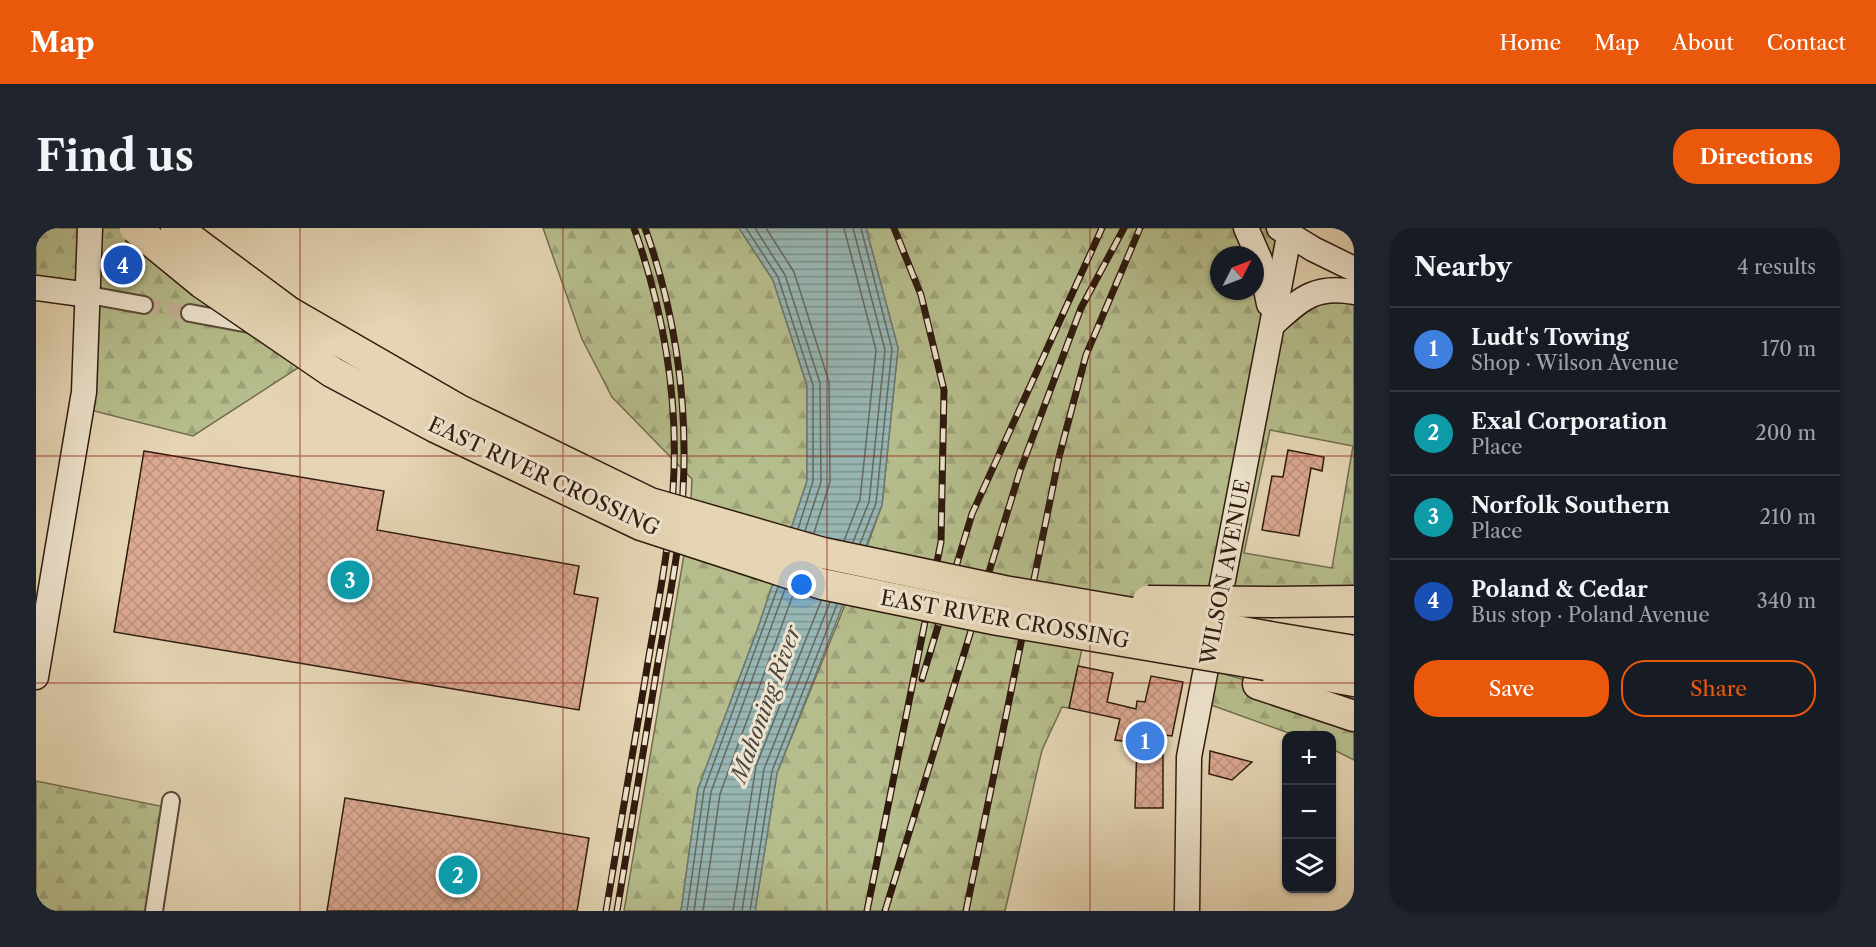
<!DOCTYPE html>
<meta charset="utf-8">
<style>
:root{--surface:#171b24;--page:#20242c;--text:#f1f3f6;--muted:#9ea1a6;--line:#363941;--accent:#ea580c}
body{margin:0;font-family:"Libre Caslon Text",serif;background:var(--page);color:var(--text)}
.controls{position:absolute;right:18px;bottom:18px;display:grid;overflow:hidden;border-radius:12px;box-shadow:0 2px 4px #0004}
.controls button{width:54px;height:54px;display:grid;place-items:center;padding:0;border:0;border-bottom:2px solid var(--line);background:var(--surface);color:var(--text);font:30px sans-serif}
.compass{position:absolute;left:1174px;top:18px;width:54px;height:54px;border-radius:50%;background:var(--surface);box-shadow:0 2px 4px #0004;rotate:48deg}
.you{position:absolute;left:766px;top:357px;width:21px;height:21px;margin:-15px;border:4px solid #fff;border-radius:50%;background:#1a73e8;box-shadow:0 0 0 9px #1a73e833}
.badge{display:grid;place-items:center;width:39px;height:39px;border-radius:50%;background:var(--accent);color:#fff;font-size:20px;font-weight:700}
.pin{position:absolute;translate:-50% -50%;border:3px solid #fff;box-shadow:0 2px 6px #0006}
.list{margin:0;padding:0;list-style:none}
h2{display:flex;justify-content:space-between;align-items:center;height:78px;margin:0;padding:0 24px;font-size:26px}
h2 small{font-size:20px;font-weight:400;color:var(--muted)}
.list li{display:grid;grid-template-columns:39px 1fr auto;gap:18px;align-items:center;box-sizing:border-box;height:84px;padding:0 24px;border-top:2px solid var(--line)}
.list b{display:block;font-size:22px;white-space:nowrap}
.list p{margin:0;font-size:20px;white-space:nowrap;color:var(--muted)}
.list em{font-size:20px;font-style:normal;color:var(--muted)}
.actions{display:flex;gap:12px;padding:18px 24px}
.actions a{flex:1;padding:14px 0;border:2px solid var(--accent);border-radius:24px;text-align:center;font-size:21px;color:var(--accent)}
.actions .main{background:var(--accent);color:#fff}
.icon{flex:none;width:33px;height:33px;fill:none;stroke:currentColor;stroke-width:2;stroke-linecap:round;stroke-linejoin:round}
.map{position:relative;flex:none;width:1318px;height:683px;overflow:hidden;border-radius:24px}
header{display:flex;align-items:center;gap:36px;box-sizing:border-box;height:84px;padding:0 30px;background:var(--accent);color:#fff}
header strong{font-size:28px}
nav{display:flex;gap:33px;margin-inline-start:auto;font-size:21px}
.intro{display:flex;align-items:center;justify-content:space-between;box-sizing:border-box;height:144px;padding:0 36px}
h1{margin:0;font-size:42px}
.button{padding:15px 27px;border-radius:24px;background:var(--accent);color:#fff;font-size:21px;font-weight:700}
main{display:flex;gap:36px;padding:0 36px}
aside{flex:1;background:var(--surface);border-radius:24px;box-shadow:0 2px 4px #0004}
.map>svg:first-child{display:block}
.forest{fill:url(#forest-firs);stroke:#726c4d;stroke-width:1.5;fill-rule:evenodd}
.water{fill:url(#water-rules);stroke:#6e7872;stroke-width:1.5}
.lines{fill:none;stroke-linecap:round;stroke-linejoin:round}
.shore{stroke:#646861;stroke-width:1.5}
.building{fill:url(#building-cross-hatch);stroke:#2f1a0e;stroke-width:1.5}
.street-tunnel{stroke:#c1b093;stroke-width:16;stroke-dasharray:16 8;stroke-linecap:butt}
.street-casing{stroke:#5c4938;stroke-width:20}
.secondary-casing{stroke:#2f1a0e;stroke-width:27}
.highway-casing{stroke:#2f1a0e;stroke-width:33}
.street{stroke:#eee4ce;stroke-width:16}
.secondary{stroke:#eee4ce;stroke-width:24}
.highway{stroke:#e5d5b4;stroke-width:30}
.rail-casing{stroke:#2f1a0e;stroke-width:7}
.rail{stroke:#eee4ce;stroke-width:4.5;stroke-dasharray:14;stroke-linecap:butt}
.highway-bridge-casing{stroke:#2f1a0e;stroke-width:33;stroke-linecap:butt}
.highway-bridge{stroke:#e5d5b4;stroke-width:30}
.grid{fill:none;stroke:#8f2418;stroke-width:1.5;stroke-opacity:0.55}
.labels{text-anchor:middle;dominant-baseline:central;stroke-width:6;stroke-linejoin:round;paint-order:stroke}
.street-label{font-size:21px;fill:#2f1a0e;stroke:#eee4ce}
.water-label{font-size:22px;font-style:italic;fill:#4e4940;stroke:#eee4ce}
</style>
<header>
<strong>Map</strong>
<nav><a>Home</a><a>Map</a><a>About</a><a>Contact</a></nav>
</header>
<div class="intro"><h1>Find us</h1><a class="button">Directions</a></div>
<main>
<div class="map">
<svg width="1318" height="683" viewBox="0 0 1318 683">
<defs>
<pattern id="forest-firs" width="22" height="20" patternUnits="userSpaceOnUse" patternTransform="scale(1.5)"><rect width="22" height="20" fill="#b6bd8c"/><path d="M5 1l3.5 6h-7zM16 11l3.5 6h-7z" fill="#9da278"/></pattern>
<pattern id="water-rules" width="6" height="5" patternUnits="userSpaceOnUse" patternTransform="scale(1.5)"><rect width="6" height="5" fill="#98b7b4"/><path d="M0 2.5h6" fill="none" stroke="#7c9491"/></pattern>
<pattern id="building-cross-hatch" width="8" height="8" patternUnits="userSpaceOnUse" patternTransform="scale(1.5)"><rect width="8" height="8" fill="#dba891"/><path d="M0 0l8 8M0 8l8-8" fill="none" stroke="#bc907c"/></pattern>
</defs>
<rect width="100%" height="100%" fill="#e5d5b4"/>
<filter id="stains"><feTurbulence type="fractalNoise" baseFrequency=".00333" numOctaves="4"/><feColorMatrix values="0 0 0 0 .2 0 0 0 0 .09 0 0 0 0 .02 0 0 0 .5 -.17"/></filter>
<radialGradient id="worn" r=".72"><stop offset=".6" stop-color="#630" stop-opacity="0"/><stop offset="1" stop-color="#630" stop-opacity=".3"/></radialGradient>
<g class="forest">
<path d="M 0,0 L 140,0 L 282,127 L 157,208 L 46,180 L 53,68 L 0,60 Z"/>
<path d="M 507,0 L 703,0 L 737,52 L 771,158 L 771,253 L 722,400 L 662,561 L 645,683 L 588,683 L 654,291 L 656,251 L 576,169 L 546,111 Z"/>
<path d="M 830,0 L 1243,0 L 1237,95 L 1266,70 L 1318,64 L 1318,373 L 1184,373 L 1174,442 L 1275,471 L 1318,488 L 1318,532 L 1296,521 L 1296,508 L 1258,507 L 1164,473 L 1174,443 L 1049,407 L 1033,480 L 1026,479 L 1006,522 L 969,683 L 719,683 L 741,545 L 815,362 L 846,277 L 862,120 ZM 1183,27 L 1219,27 L 1219,63 L 1183,63 ZM 1234,202 L 1317,218 L 1296,340 L 1208,325 Z"/>
<path d="M 0,553 L 134,580 L 118,683 L 0,683 Z"/>
</g>
<path class="water" d="M 703,0 L 830,0 L 862,120 L 846,277 L 741,545 L 719,683 L 645,683 L 662,561 L 722,400 L 771,253 L 771,157 L 737,52 Z"/>
<g class="lines">
<g class="shore">
<path d="M 710,0 L 742,49 L 777,157 L 777,253 L 762,301"/>
<path d="M 719,0 L 749,47 L 784,155 L 785,254 L 769,303"/>
<path d="M 730,0 L 758,44 L 793,154 L 794,254 L 778,305"/>
<path d="M 808,0 L 840,122 L 824,271 L 808,313"/>
<path d="M 817,314 L 833,274 L 849,122 L 817,0"/>
<path d="M 824,316 L 840,275 L 856,121 L 825,0"/>
<path d="M 651,683 L 668,562 L 742,359"/>
<path d="M 658,683 L 675,564 L 749,361"/>
<path d="M 667,683 L 684,566 L 758,364"/>
<path d="M 697,683 L 720,538 L 785,373"/>
<path d="M 706,683 L 728,541 L 794,374"/>
<path d="M 714,683 L 736,543 L 801,376"/>
</g>
</g>
<g class="building">
<path d="M 1252,222 L 1288,229 L 1286,243 L 1275,240 L 1263,308 L 1226,302 L 1236,248 L 1247,249 Z"/>
<path d="M 108,223 L 348,263 L 341,302 L 543,338 L 538,366 L 562,370 L 543,482 L 78,404 Z"/>
<path d="M 1042,438 L 1077,445 L 1071,474 L 1100,481 L 1101,473 L 1109,474 L 1115,448 L 1147,454 L 1136,508 L 1127,507 L 1127,580 L 1099,580 L 1101,515 L 1079,512 L 1084,491 L 1033,480 Z"/>
<path d="M 1174,523 L 1216,534 L 1196,552 L 1173,546 Z"/>
<path d="M 309,570 L 553,610 L 541,683 L 291,683 Z"/>
</g>
<g class="lines">
<path class="street-tunnel" d="M 108,77 L 154,85"/>
<g class="street-casing">
<g id="street">
<path d="M 53,67 L 108,77"/>
<path d="M 154,85 L 213,96"/>
<path d="M 118,683 L 135,573"/>
</g>
</g>
<g class="secondary-casing">
<g id="secondary">
<path d="M 1210,0 L 1224,32 L 1233,76"/>
<path d="M 1243,0 L 1277,21 L 1318,41"/>
<path d="M 0,60 L 53,67"/>
<path d="M 1237,96 C 1265,71 1278,57 1318,64"/>
<path d="M 0,449 L 48,164 L 54,0"/>
<path d="M 1151,683 L 1153,529 L 1253,8"/>
</g>
</g>
<g class="highway-casing">
<g id="highway">
<path d="M 1238,374 L 1318,373"/>
<path d="M 1234,409 L 1318,423"/>
<path d="M 1230,437 L 1318,453"/>
<path d="M 1222,456 L 1318,488"/>
</g>
</g>
<use href="#street" class="street"/>
<use href="#secondary" class="secondary"/>
<use href="#highway" class="highway"/>
<g class="rail-casing">
<g id="rail">
<path d="M 886,451 L 936,286 L 1066,0"/>
<path d="M 570,683 C 583,604 597,525 610,446 C 620,385 633,324 637,262 C 643,173 628,84 598,0"/>
<path d="M 581,683 C 594,604 607,525 620,446 C 630,386 644,324 647,263 C 652,173 639,84 609,0"/>
<path d="M 831,683 L 905,314 L 908,162 L 885,67 L 858,0"/>
<path d="M 849,683 L 984,243 L 1045,80 L 1088,0"/>
<path d="M 930,683 L 1023,229 L 1050,127 L 1104,0"/>
</g>
</g>
<use href="#rail" class="rail"/>
<g class="highway-bridge-casing">
<g id="highway-bridge">
<path d="M 99,0 L 166,55 L 296,144 L 399,199 L 605,297 L 786,356 L 962,392 L 1230,437"/>
<path d="M 140,0 L 253,84 L 423,182 L 614,275 L 787,325 L 968,363 L 1234,409"/>
<path d="M 1112,373 L 1238,374"/>
</g>
</g>
<use href="#highway-bridge" class="highway-bridge"/>
</g>
<path class="grid" d="M 264,0 L 264,683M 527,0 L 527,683M 791,0 L 791,683M 1054,0 L 1054,683M 0,228 L 1318,228M 0,455 L 1318,455"/>
<g class="labels">
<g class="street-label">
<text transform="translate(508 248) rotate(25)">EAST RIVER CROSSING</text>
<text transform="translate(1189 344) rotate(-79)">WILSON AVENUE</text>
<text transform="translate(969 391) rotate(10)">EAST RIVER CROSSING</text>
</g>
<g class="water-label">
<text transform="translate(730 476) rotate(-70)">Mahoning River</text>
</g>
</g>
<rect width="100%" height="100%" filter="url(#stains)"/>
<rect width="100%" height="100%" fill="url(#worn)"/>
</svg>
<div class="controls">
<button>+</button>
<button>−</button>
<button><svg class="icon" aria-label="layers" viewBox="0 0 24 24"><path d="M12 4l9 5-9 5-9-5zM3 14l9 5 9-5"/></svg></button>
</div>
<svg class="compass" viewBox="-18 -18 36 36"><path d="M0-13l5 13h-10z" fill="#e53935"/><path d="M0 13l5-13h-10z" fill="#9ea1a6"/></svg>
<div class="you"></div>
<div class="pin badge" style="left:1109px;top:513px;background:#3f7fe0">1</div>
<div class="pin badge" style="left:422px;top:647px;background:#0f9aa8">2</div>
<div class="pin badge" style="left:314px;top:352px;background:#0f9aa8">3</div>
<div class="pin badge" style="left:87px;top:37px;background:#1a4fb4">4</div>
</div>
<aside>
<h2>Nearby<small>4 results</small></h2>
<ul class="list">
<li><span class="badge" style="background:#3f7fe0">1</span><div><b>Ludt's Towing</b><p>Shop · Wilson Avenue</p></div><em>170 m</em></li>
<li><span class="badge" style="background:#0f9aa8">2</span><div><b>Exal Corporation</b><p>Place</p></div><em>200 m</em></li>
<li><span class="badge" style="background:#0f9aa8">3</span><div><b>Norfolk Southern</b><p>Place</p></div><em>210 m</em></li>
<li><span class="badge" style="background:#1a4fb4">4</span><div><b>Poland &amp; Cedar</b><p>Bus stop · Poland Avenue</p></div><em>340 m</em></li>
</ul>
<div class="actions"><a class="main">Save</a><a>Share</a></div>
</aside>
</main>
